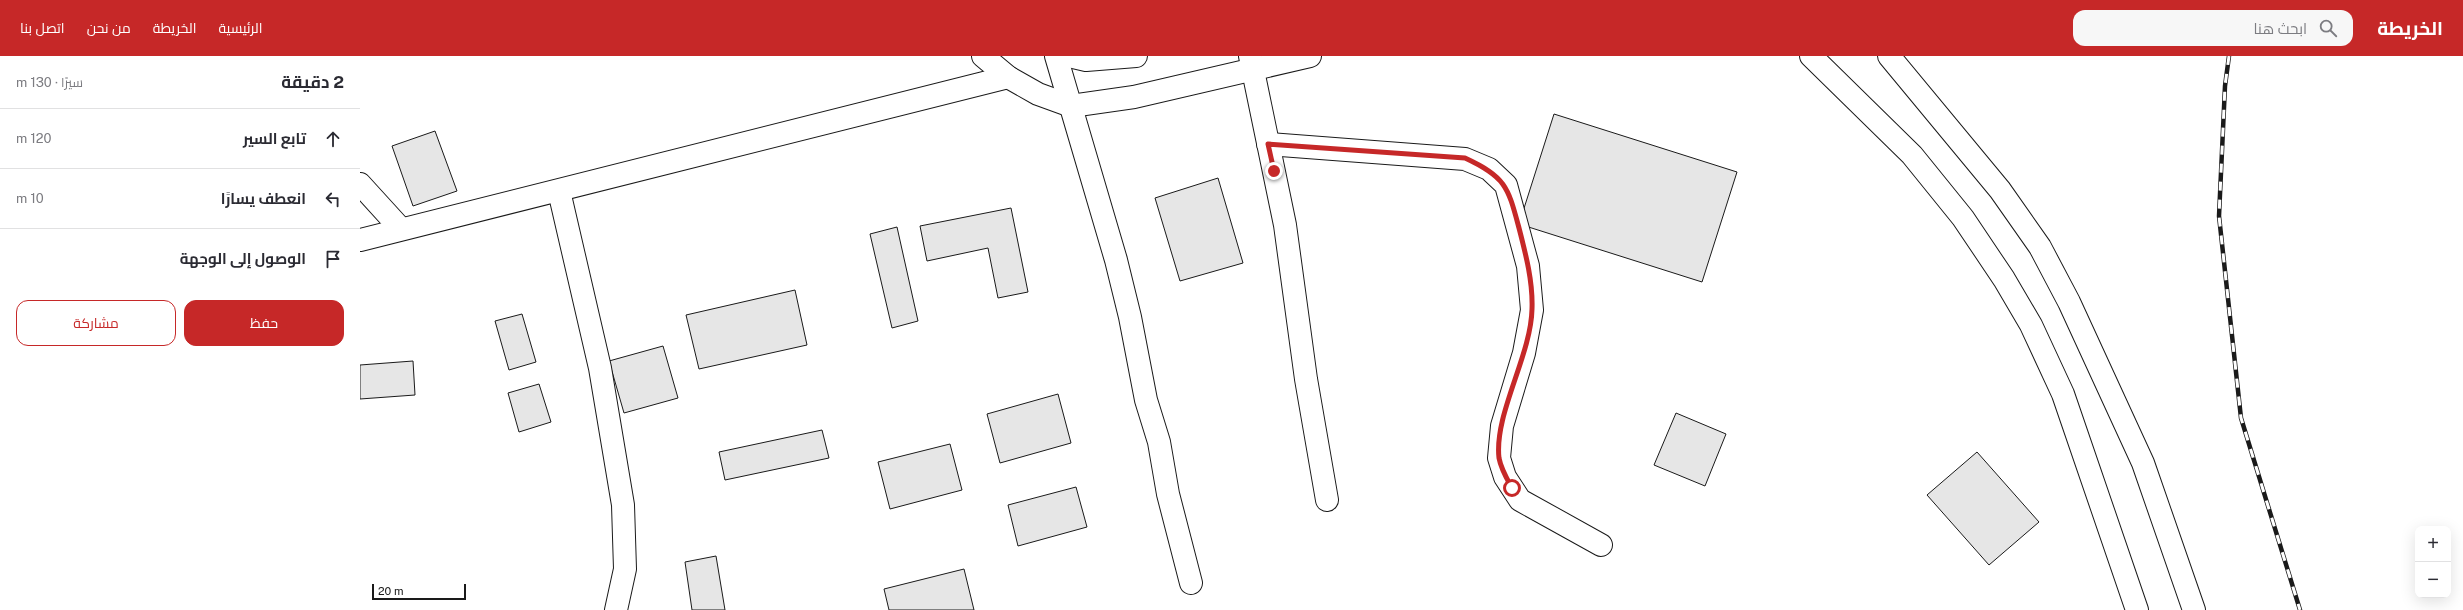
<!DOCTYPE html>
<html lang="ar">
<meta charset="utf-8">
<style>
:root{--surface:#fff;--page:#f7f7f7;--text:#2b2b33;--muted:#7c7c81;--line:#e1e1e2;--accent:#c62828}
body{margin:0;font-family:"Public Sans",Cairo,sans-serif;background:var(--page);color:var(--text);direction:rtl}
.controls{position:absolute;right:12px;bottom:12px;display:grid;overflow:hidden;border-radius:8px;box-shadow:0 4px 16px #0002}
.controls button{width:36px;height:36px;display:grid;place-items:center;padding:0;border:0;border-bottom:1px solid var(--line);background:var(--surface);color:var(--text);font:20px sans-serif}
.scale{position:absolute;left:12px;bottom:10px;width:94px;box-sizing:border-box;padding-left:4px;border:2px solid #1a1a1a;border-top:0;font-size:11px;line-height:14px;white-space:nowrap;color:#1a1a1a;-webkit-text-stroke:3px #fff;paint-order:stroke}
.stop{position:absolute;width:12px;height:12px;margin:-9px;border:3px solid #c62828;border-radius:50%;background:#fff}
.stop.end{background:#c62828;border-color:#fff;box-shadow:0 1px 4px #0008}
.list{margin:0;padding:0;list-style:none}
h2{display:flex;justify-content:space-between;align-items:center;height:52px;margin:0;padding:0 16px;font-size:17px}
h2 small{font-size:13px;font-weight:400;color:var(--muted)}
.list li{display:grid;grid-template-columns:26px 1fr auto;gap:12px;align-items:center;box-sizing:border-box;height:60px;padding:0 16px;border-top:1px solid var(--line)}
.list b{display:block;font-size:15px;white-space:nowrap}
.list em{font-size:13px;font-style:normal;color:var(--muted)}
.actions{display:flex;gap:8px;padding:12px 16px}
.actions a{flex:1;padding:9px 0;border:1px solid var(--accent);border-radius:12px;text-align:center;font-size:14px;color:var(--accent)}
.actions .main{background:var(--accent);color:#fff}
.icon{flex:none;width:22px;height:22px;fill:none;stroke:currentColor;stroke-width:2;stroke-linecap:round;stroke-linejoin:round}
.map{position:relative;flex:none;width:2103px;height:554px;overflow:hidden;direction:ltr}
header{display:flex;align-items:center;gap:24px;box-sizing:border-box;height:56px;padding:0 20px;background:var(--accent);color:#fff}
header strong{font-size:19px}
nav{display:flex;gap:22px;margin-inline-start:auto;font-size:14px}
.search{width:280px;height:36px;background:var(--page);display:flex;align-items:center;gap:10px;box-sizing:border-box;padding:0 14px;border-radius:12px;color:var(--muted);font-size:15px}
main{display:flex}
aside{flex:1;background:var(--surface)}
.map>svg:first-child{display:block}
.building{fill:#e6e6e6;stroke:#1a1a1a}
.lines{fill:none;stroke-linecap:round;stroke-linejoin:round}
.minor-casing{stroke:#1a1a1a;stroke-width:24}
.primary-casing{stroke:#1a1a1a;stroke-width:24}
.minor{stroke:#fff;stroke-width:22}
.primary{stroke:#fff;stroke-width:22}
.rail-casing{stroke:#1a1a1a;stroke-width:4.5}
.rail{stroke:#fff;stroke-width:3;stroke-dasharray:9;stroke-linecap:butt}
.route{stroke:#c62828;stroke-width:5}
</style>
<header>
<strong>الخريطة</strong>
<div class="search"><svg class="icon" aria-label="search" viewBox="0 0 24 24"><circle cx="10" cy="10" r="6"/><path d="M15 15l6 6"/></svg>ابحث هنا</div>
<nav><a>الرئيسية</a><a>الخريطة</a><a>من نحن</a><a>اتصل بنا</a></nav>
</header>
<main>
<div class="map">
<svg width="2103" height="554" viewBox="0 0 2103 554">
<rect width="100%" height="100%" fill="#fff"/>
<g class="building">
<path d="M 1194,58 L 1377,116 L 1342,226 L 1159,168 Z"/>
<path d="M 75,75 L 97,135 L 53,150 L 32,90 Z"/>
<path d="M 858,122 L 883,207 L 820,225 L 795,142 Z"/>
<path d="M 651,152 L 668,236 L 638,242 L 628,192 L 567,205 L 560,170 Z"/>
<path d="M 537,171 L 558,265 L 532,272 L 510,178 Z"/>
<path d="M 435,234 L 447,289 L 339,313 L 326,259 Z"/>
<path d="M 162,258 L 176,306 L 149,314 L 135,265 Z"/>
<path d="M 303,290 L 318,342 L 264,357 L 249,305 Z"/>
<path d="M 53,305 L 55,339 L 0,343 L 0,309 Z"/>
<path d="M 179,328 L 191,366 L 159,376 L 148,337 Z"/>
<path d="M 698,338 L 711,387 L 640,407 L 627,358 Z"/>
<path d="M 1316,357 L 1366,378 L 1345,430 L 1294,409 Z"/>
<path d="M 462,374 L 469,402 L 365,424 L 359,396 Z"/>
<path d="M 590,388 L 602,434 L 530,453 L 518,406 Z"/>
<path d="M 1617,396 L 1679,466 L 1629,509 L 1567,439 Z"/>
<path d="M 716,431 L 727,471 L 658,490 L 648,449 Z"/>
<path d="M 356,500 L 365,554 L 332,554 L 325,506 Z"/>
<path d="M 604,513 L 614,554 L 529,554 L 524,533 Z"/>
</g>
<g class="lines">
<g class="minor-casing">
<g id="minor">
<path d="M 696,0 L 756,204 L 770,261 L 786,344 L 799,386 L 808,438 L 831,527"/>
<path d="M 890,0 L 925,169 L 946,323 L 967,444"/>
<path d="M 908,88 L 1105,103 L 1129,113 L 1146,129 L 1168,210 L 1172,254 L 1164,297 L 1142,370 L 1139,402 L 1145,421 L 1160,444 L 1241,489"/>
<path d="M 0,128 L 41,173"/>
<path d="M 199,135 L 240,312 L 263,449 L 265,513 L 256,554"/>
<path d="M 0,184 L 648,21"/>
</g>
</g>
<g class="primary-casing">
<g id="primary">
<path d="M 623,0 L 648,21 L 678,38 L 711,50 L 774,41 L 950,0"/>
<path d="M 709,0 L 726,4 L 776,0"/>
<path d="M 1451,0 L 1552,99 L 1603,162 L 1644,223 L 1671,269 L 1703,338 L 1777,554"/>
<path d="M 1529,0 L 1640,134 L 1680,191 L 1709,246 L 1783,407 L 1834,554"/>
</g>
</g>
<use href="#minor" class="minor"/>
<use href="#primary" class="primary"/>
<g class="rail-casing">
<path id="rail" d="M 1869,0 L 1865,30 L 1859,160 L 1881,362 L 1940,554"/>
</g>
<use href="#rail" class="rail"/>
</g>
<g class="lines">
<path class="route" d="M 914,115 L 908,88 L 1105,102 C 1146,121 1148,131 1159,172 C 1166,199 1173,226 1172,253 C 1171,300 1134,358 1139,402 C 1141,413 1147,423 1152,432"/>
</g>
</svg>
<div class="controls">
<button>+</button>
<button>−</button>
</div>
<div class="scale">20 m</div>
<div class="stop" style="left:1152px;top:432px"></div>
<div class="stop end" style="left:914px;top:115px"></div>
</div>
<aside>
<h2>2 دقيقة<small>سيرًا · 130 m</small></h2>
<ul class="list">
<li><svg class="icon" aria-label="ahead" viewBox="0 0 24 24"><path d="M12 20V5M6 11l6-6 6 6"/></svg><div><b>تابع السير</b></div><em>120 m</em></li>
<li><svg class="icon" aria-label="left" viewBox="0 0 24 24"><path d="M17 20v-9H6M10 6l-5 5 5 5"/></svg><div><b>انعطف يسارًا</b></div><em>10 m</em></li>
<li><svg class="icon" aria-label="arrive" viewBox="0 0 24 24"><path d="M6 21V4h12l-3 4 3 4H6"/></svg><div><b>الوصول إلى الوجهة</b></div></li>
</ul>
<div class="actions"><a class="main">حفظ</a><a>مشاركة</a></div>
</aside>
</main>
